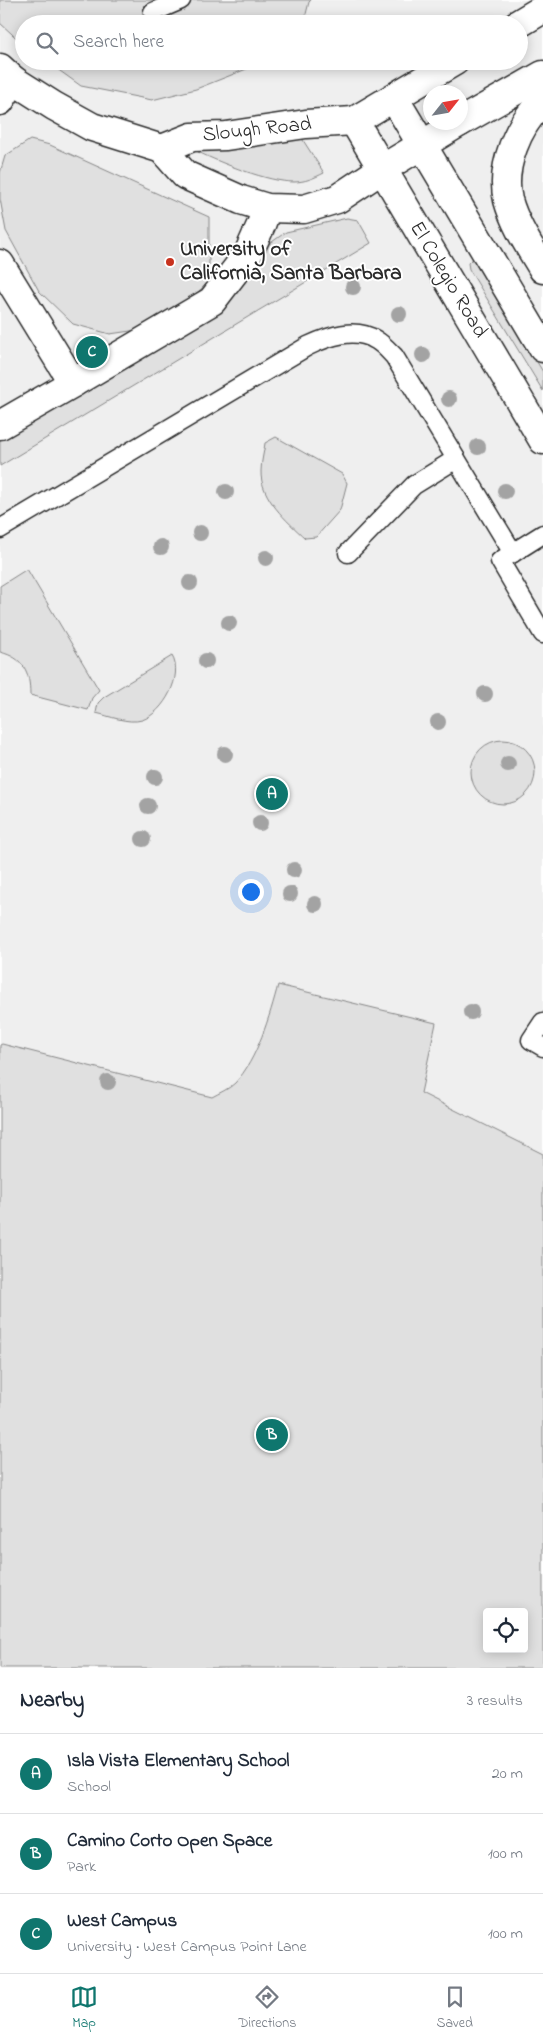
<!DOCTYPE html>
<meta charset="utf-8">
<style>
:root{--surface:#fff;--page:#f2f2f3;--text:#1f2937;--muted:#747a83;--line:#e0e1e3;--accent:#0f766e}
body{margin:0;font-family:"Indie Flower",sans-serif;background:var(--page);color:var(--text)}
.controls{position:absolute;right:15px;bottom:15px;display:grid;overflow:hidden;border-radius:5px;box-shadow:0 2px 12px #0003}
.controls button{width:45px;height:45px;display:grid;place-items:center;padding:0;border:0;border-bottom:1px solid var(--line);background:var(--surface);color:var(--text);font:25px sans-serif}
.compass{position:absolute;left:423px;top:85px;width:45px;height:45px;border-radius:50%;background:var(--surface);box-shadow:0 2px 12px #0003;rotate:59deg}
.you{position:absolute;left:250px;top:891px;width:18px;height:18px;margin:-12px;border:4px solid #fff;border-radius:50%;background:#1a73e8;box-shadow:0 0 0 8px #1a73e833}
.badge{display:grid;place-items:center;width:32px;height:32px;border-radius:50%;background:var(--accent);color:#fff;font-size:16px;font-weight:700}
.pin{position:absolute;translate:-50% -50%;border:2px solid #fff;box-shadow:0 1px 5px #0006}
.list{margin:0;padding:0;list-style:none}
h2{display:flex;justify-content:space-between;align-items:center;height:65px;margin:0;padding:0 20px;font-size:21px}
h2 small{font-size:16px;font-weight:400;color:var(--muted)}
.list li{display:grid;grid-template-columns:32px 1fr auto;gap:15px;align-items:center;box-sizing:border-box;height:80px;padding:0 20px;border-top:1px solid var(--line)}
.list b{display:block;font-size:19px;white-space:nowrap}
.list p{margin:0;font-size:16px;white-space:nowrap;color:var(--muted)}
.list em{font-size:16px;font-style:normal;color:var(--muted)}
.icon{flex:none;width:28px;height:28px;fill:none;stroke:currentColor;stroke-width:2;stroke-linecap:round;stroke-linejoin:round}
.map{position:relative;flex:none;width:543px;height:1668px;overflow:hidden}
.search{position:absolute;background:var(--surface);box-shadow:0 2px 12px #0003;left:15px;right:15px;top:15px;height:55px;display:flex;align-items:center;gap:12px;box-sizing:border-box;padding:0 18px;border-radius:28px;color:var(--muted);font-size:19px}
.sheet{height:305px;background:var(--surface)}
nav{display:flex;justify-content:space-around;align-items:center;box-sizing:border-box;height:70px;border-top:1px solid var(--line);background:var(--surface);font-size:14px;color:var(--muted)}
nav a{display:grid;justify-items:center;gap:2px}
nav .on{color:var(--accent)}
.map>svg:first-child{display:block}
.built{fill:#efefef;fill-rule:evenodd}
.green{fill:#e0e0e0;stroke:#868686;fill-rule:evenodd}
.lines{fill:none;stroke-linecap:round;stroke-linejoin:round}
.service-casing{stroke:#2b2b2b;stroke-width:21}
.minor-casing{stroke:#2b2b2b;stroke-width:31}
.secondary-casing{stroke:#2b2b2b;stroke-width:31}
.service{stroke:#fff;stroke-width:18}
.minor{stroke:#fff;stroke-width:28}
.secondary{stroke:#fff;stroke-width:28}
.tree{fill:#a3a3a3}
.poi-dot{fill:#c8321e;stroke:#fff;stroke-width:2}
.labels{text-anchor:middle;dominant-baseline:central;stroke-width:4;stroke-linejoin:round;paint-order:stroke}
.street-label{font-size:21px;fill:#2b2b2b;stroke:#fff}
.poi-label{font-size:21px;font-weight:bold;fill:#2b2b2b;stroke:#fff;text-anchor:start}
</style>
<div class="map">
<svg width="543" height="1668" viewBox="0 0 543 1668">
<rect width="100%" height="100%" fill="#fff"/>
<filter id="ink" filterUnits="userSpaceOnUse"><feTurbulence type="fractalNoise" baseFrequency=".02" numOctaves="2"/><feDisplacementMap in="SourceGraphic" scale="10" xChannelSelector="R" yChannelSelector="G"/><feConvolveMatrix kernelMatrix="1 2 1 2 8 2 1 2 1" color-interpolation-filters="sRGB"/></filter>
<g filter="url(#ink)">
<path class="built" d="M 0,0 L 543,0 L 543,1155 L 0,1258 ZM 24,24 L 519,24 L 519,61 L 24,61 ZM 430,92 L 460,92 L 460,122 L 430,122 Z"/>
<g class="green">
<path d="M 0,0 L 311,0 L 309,2 L 306,14 L 312,24 L 24,24 L 24,45 L 0,23 Z"/>
<path d="M 46,61 L 293,61 L 249,68 L 196,89 L 152,100 L 81,86 Z"/>
<path d="M 301,137 L 324,173 C 314,178 305,182 294,182 C 268,182 221,163 198,152 L 196,148 Z"/>
<path d="M 30,140 L 50,145 L 209,217 L 209,282 L 179,309 L 144,329 L 110,334 L 73,324 L 39,291 L 6,231 L 0,199 L 0,173 L 5,156 Z"/>
<path d="M 347,218 L 358,220 L 371,243 L 0,466 L 0,437 L 224,307 L 257,266 L 269,244 L 286,232 Z"/>
<path d="M 471,260 L 475,260 L 478,263 L 543,372 L 543,391 L 469,269 L 468,263 Z"/>
<path d="M 276,437 L 342,474 L 347,483 L 340,510 L 316,537 L 305,538 C 287,521 260,498 261,471 C 261,462 264,452 265,443 Z"/>
<path d="M 27,569 L 99,690 L 92,698 L 88,710 L 30,695 C 30,672 24,658 0,652 L 0,586 Z"/>
<path d="M 172,656 C 184,675 164,713 142,720 C 128,724 109,716 96,713 L 98,703 L 104,697 Z"/>
<circle cx="503" cy="772" r="32"/>
<path d="M 278,985 L 436,1023 L 421,1093 L 543,1154 L 543,1668 L 0,1668 L 0,1045 L 2,1044 L 212,1097 C 219,1093 229,1089 235,1083 C 257,1060 270,1015 278,985 ZM 487,1612 L 524,1612 L 524,1649 L 487,1649 Z"/>
</g>
<g class="lines">
<g class="service-casing">
<g id="service">
<path d="M 153,12 L 181,0"/>
<path d="M 0,529 L 308,346 C 329,336 355,327 376,340 C 383,344 389,351 394,356 L 513,553"/>
<path d="M 543,534 L 500,561 L 543,634"/>
<path d="M 348,553 L 414,485 L 456,459"/>
<path d="M 543,1022 L 531,1040 L 543,1047"/>
</g>
</g>
<g class="minor-casing">
<g id="minor">
<path d="M 0,68 L 13,80 L 54,106 L 92,127 L 162,149 L 185,175 L 241,200 L 267,208 L 304,209 L 337,199 L 382,169"/>
<path d="M 0,101 L 13,80"/>
<path d="M 162,149 L 192,137 L 226,136 L 306,124 L 354,121"/>
<path d="M 0,264 L 73,383 L 212,301 L 248,254 L 261,225 L 267,208"/>
<path d="M 0,425 L 73,383"/>
</g>
</g>
<g class="secondary-casing">
<g id="secondary">
<path d="M 518,24 L 543,9"/>
<path d="M 455,61 L 354,121 L 543,440"/>
<path d="M 394,98 L 543,348"/>
<path d="M 543,102 C 518,123 500,168 508,200 C 515,225 530,247 543,269"/>
<path d="M 460,122 L 543,75"/>
<path d="M 382,169 L 460,122"/>
</g>
</g>
<use href="#service" class="service"/>
<use href="#minor" class="minor"/>
<use href="#secondary" class="secondary"/>
</g>
<g class="tree">
<circle cx="353" cy="287" r="8"/>
<circle cx="399" cy="314" r="8"/>
<circle cx="423" cy="355" r="8"/>
<circle cx="449" cy="399" r="8"/>
<circle cx="478" cy="447" r="8"/>
<circle cx="505" cy="491" r="8"/>
<circle cx="226" cy="492" r="8"/>
<circle cx="200" cy="533" r="8"/>
<circle cx="161" cy="547" r="8"/>
<circle cx="266" cy="558" r="8"/>
<circle cx="190" cy="583" r="8"/>
<circle cx="229" cy="623" r="8"/>
<circle cx="206" cy="661" r="8"/>
<circle cx="485" cy="694" r="8"/>
<circle cx="438" cy="722" r="8"/>
<circle cx="225" cy="754" r="8"/>
<circle cx="508" cy="764" r="8"/>
<circle cx="155" cy="777" r="8"/>
<circle cx="148" cy="806" r="8"/>
<circle cx="260" cy="823" r="8"/>
<circle cx="143" cy="839" r="8"/>
<circle cx="294" cy="870" r="8"/>
<circle cx="290" cy="894" r="8"/>
<circle cx="315" cy="904" r="8"/>
<circle cx="471" cy="1012" r="8"/>
<circle cx="108" cy="1082" r="8"/>
</g>
</g>
<circle class="poi-dot" cx="170" cy="262" r="5"/>
<g class="labels">
<g class="street-label">
<text transform="translate(257 130) rotate(-6)">Slough Road</text>
<text transform="translate(448 280) rotate(59)">El Colegio Road</text>
</g>
<g class="poi-label">
<text x="180" y="250">University of<tspan x="180" dy="24">California, Santa Barbara</tspan></text>
</g>
</g>
</svg>
<div class="controls">
<button><svg class="icon" aria-label="locate" viewBox="0 0 24 24"><circle cx="12" cy="12" r="6"/><path d="M12 2v4M12 18v4M2 12h4M18 12h4"/></svg></button>
</div>
<svg class="compass" viewBox="-18 -18 36 36"><path d="M0-13l5 13h-10z" fill="#e53935"/><path d="M0 13l5-13h-10z" fill="#747a83"/></svg>
<div class="you"></div>
<div class="pin badge" style="left:272px;top:794px">A</div>
<div class="pin badge" style="left:272px;top:1435px">B</div>
<div class="pin badge" style="left:92px;top:352px">C</div>
<div class="search"><svg class="icon" aria-label="search" viewBox="0 0 24 24"><circle cx="10" cy="10" r="6"/><path d="M15 15l6 6"/></svg>Search here</div>
</div>
<section class="sheet">
<h2>Nearby<small>3 results</small></h2>
<ul class="list">
<li><span class="badge">A</span><div><b>Isla Vista Elementary School</b><p>School</p></div><em>20 m</em></li>
<li><span class="badge">B</span><div><b>Camino Corto Open Space</b><p>Park</p></div><em>100 m</em></li>
<li><span class="badge">C</span><div><b>West Campus</b><p>University · West Campus Point Lane</p></div><em>100 m</em></li>
</ul>
</section>
<nav>
<a class="on"><svg class="icon" aria-label="map" viewBox="0 0 24 24"><path d="M3 6l6-2 6 2 6-2v14l-6 2-6-2-6 2zM9 4v14M15 6v14"/></svg>Map</a>
<a><svg class="icon" aria-label="directions" viewBox="0 0 24 24"><path d="M12 3l9 9-9 9-9-9zM9 14v-3h6M13 9l2 2-2 2"/></svg>Directions</a>
<a><svg class="icon" aria-label="saved" viewBox="0 0 24 24"><path d="M7 4h10v16l-5-4-5 4z"/></svg>Saved</a>
</nav>
